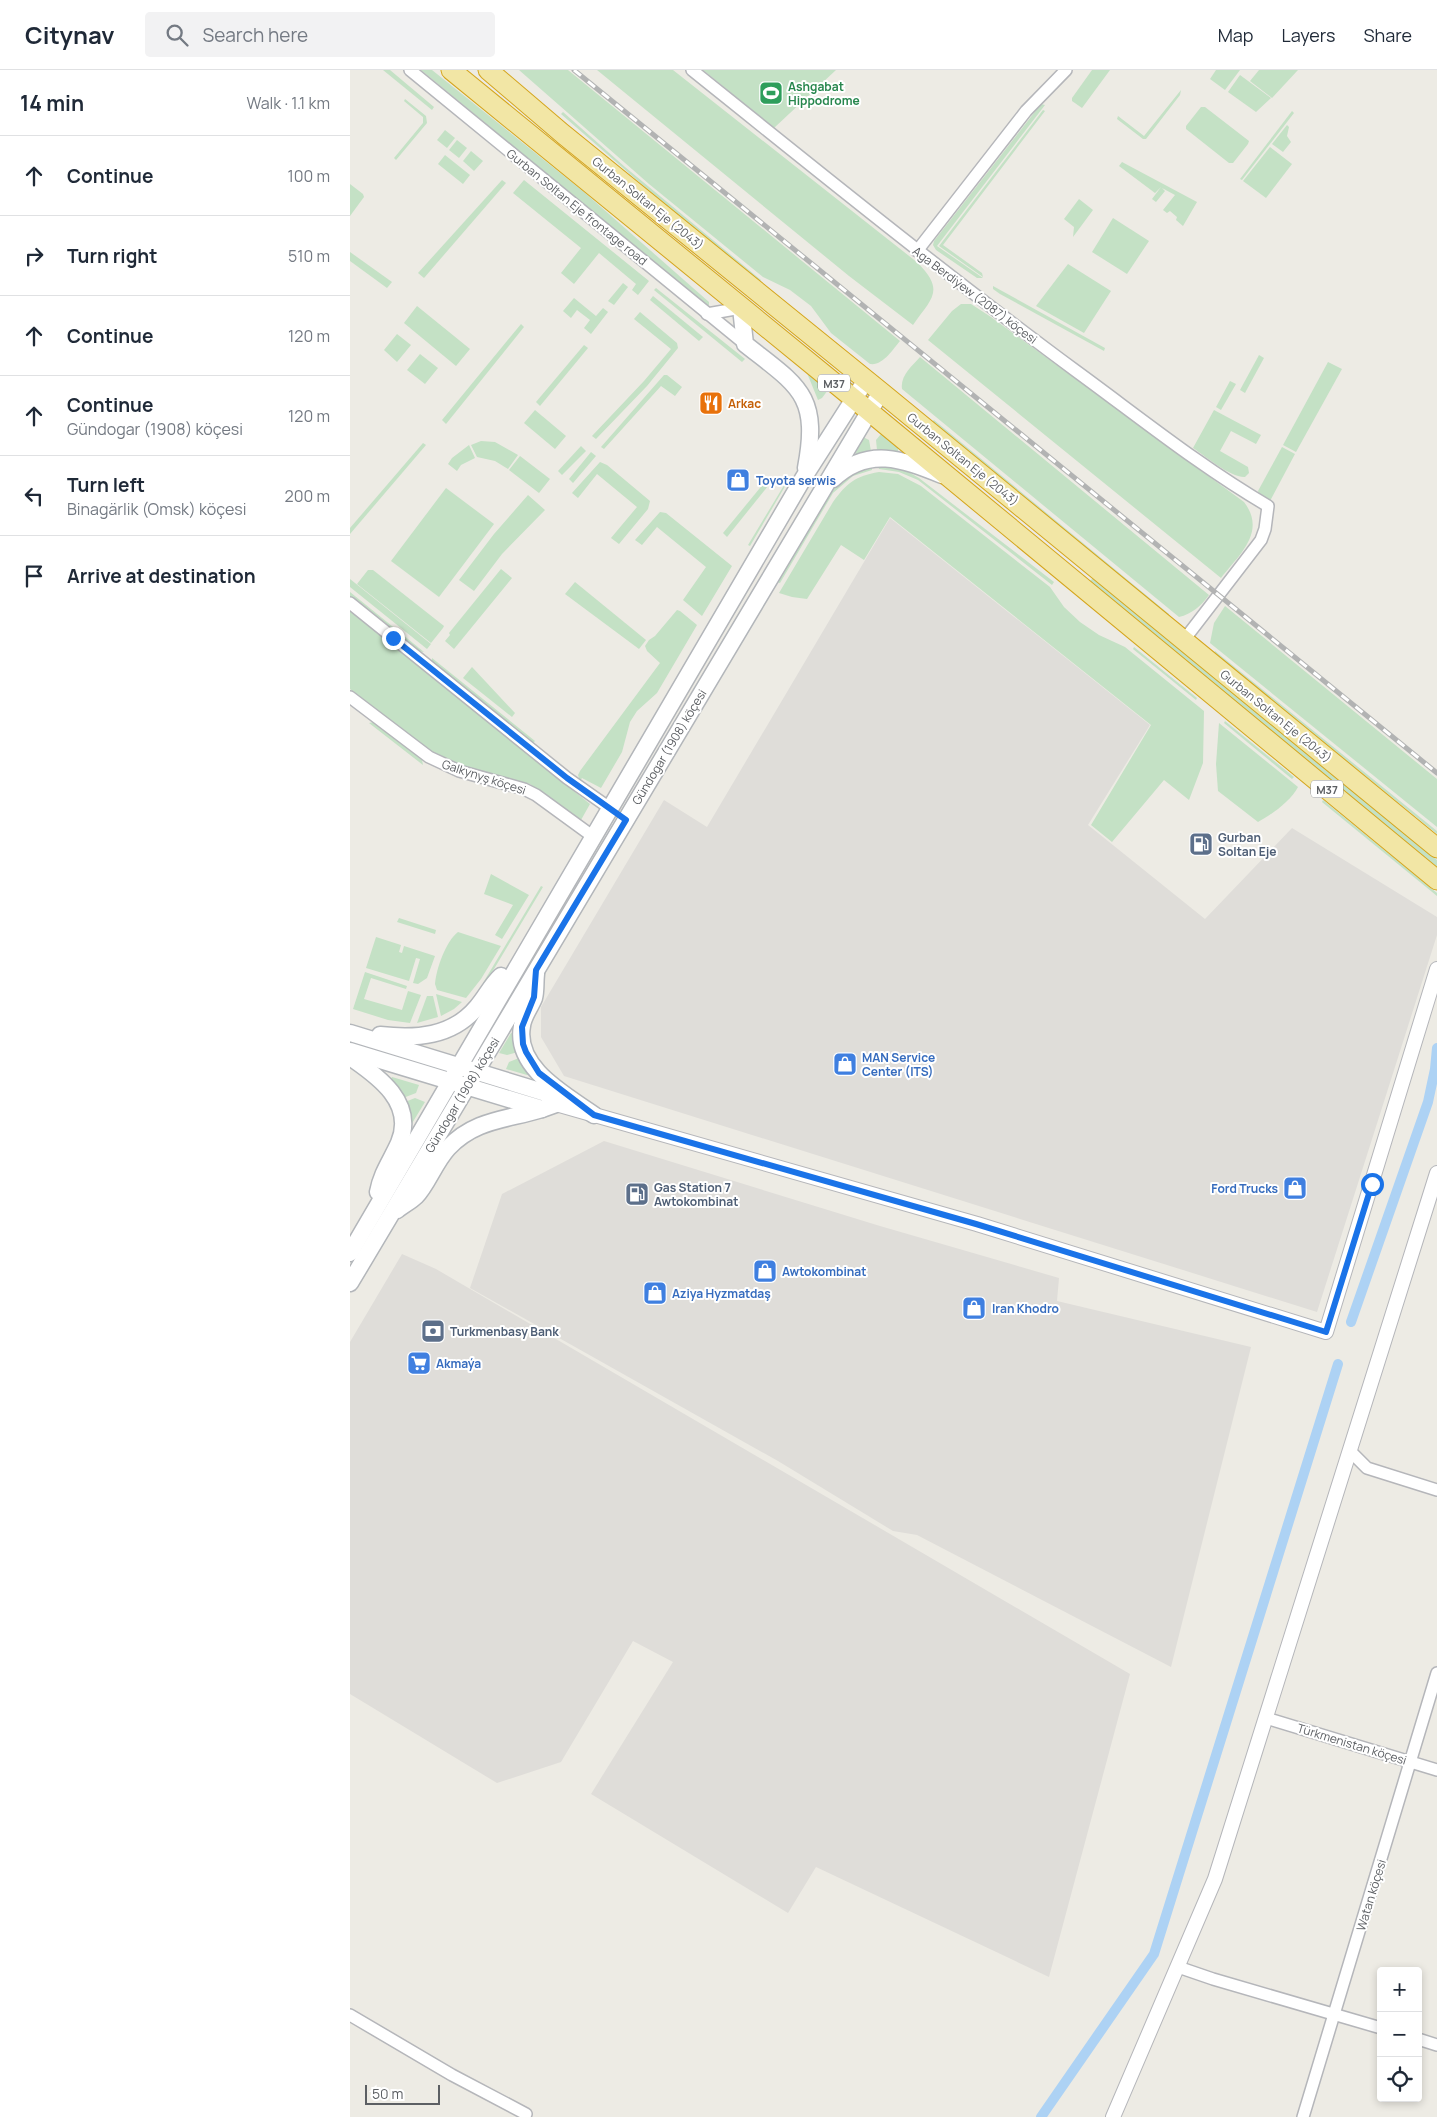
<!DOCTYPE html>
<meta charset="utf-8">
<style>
:root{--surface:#fff;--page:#f2f2f3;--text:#1f2937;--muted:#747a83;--line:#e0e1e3}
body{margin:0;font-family:Manrope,sans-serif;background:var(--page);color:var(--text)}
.controls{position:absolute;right:15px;bottom:15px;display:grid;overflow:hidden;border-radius:5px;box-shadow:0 2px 8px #0003}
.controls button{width:45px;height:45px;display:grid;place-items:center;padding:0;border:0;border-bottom:1px solid var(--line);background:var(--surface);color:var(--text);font:25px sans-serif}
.scale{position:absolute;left:15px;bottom:12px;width:75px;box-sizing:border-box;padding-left:5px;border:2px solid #5c5f63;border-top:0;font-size:14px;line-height:18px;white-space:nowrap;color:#5c5f63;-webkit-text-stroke:4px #fff;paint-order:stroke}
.stop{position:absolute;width:15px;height:15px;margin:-11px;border:4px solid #1a73e8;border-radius:50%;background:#fff}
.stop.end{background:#1a73e8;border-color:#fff;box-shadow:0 1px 5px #0008}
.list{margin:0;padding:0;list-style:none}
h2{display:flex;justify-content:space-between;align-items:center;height:65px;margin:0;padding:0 20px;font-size:21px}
h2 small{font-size:16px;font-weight:400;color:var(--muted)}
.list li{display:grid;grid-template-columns:32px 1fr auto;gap:15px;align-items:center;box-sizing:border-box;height:80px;padding:0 20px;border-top:1px solid var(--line)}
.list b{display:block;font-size:19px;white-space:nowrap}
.list p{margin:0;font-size:16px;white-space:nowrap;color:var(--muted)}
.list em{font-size:16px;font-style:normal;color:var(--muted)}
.icon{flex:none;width:28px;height:28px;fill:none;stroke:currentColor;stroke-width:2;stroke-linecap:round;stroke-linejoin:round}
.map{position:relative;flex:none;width:1087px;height:2047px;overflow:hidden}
header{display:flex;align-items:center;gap:30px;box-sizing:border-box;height:70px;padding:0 25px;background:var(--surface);border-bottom:1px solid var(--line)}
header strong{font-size:24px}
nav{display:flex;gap:28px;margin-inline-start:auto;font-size:18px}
.search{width:350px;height:45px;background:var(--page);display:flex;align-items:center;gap:12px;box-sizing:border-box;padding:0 18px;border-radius:5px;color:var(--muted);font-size:19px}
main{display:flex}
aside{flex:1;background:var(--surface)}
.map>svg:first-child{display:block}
.industrial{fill:#dfddd9}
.green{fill:#c4e1c5}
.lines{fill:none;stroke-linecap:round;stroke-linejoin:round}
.canal{stroke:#add2f4;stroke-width:10}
.minor-casing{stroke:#b5b6ba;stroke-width:14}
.tertiary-casing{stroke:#b5b6ba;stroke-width:16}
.secondary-casing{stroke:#b3b6ba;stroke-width:19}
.trunk-casing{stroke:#d5a51c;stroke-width:21}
.minor{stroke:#fff;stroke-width:11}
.tertiary{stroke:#fff;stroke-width:14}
.secondary{stroke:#fff;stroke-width:16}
.trunk{stroke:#f2e6a5;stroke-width:19}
.rail-casing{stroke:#b2b3b3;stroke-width:5}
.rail{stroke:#fff;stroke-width:3;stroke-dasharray:9;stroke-linecap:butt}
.route{stroke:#1a73e8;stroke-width:6}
.labels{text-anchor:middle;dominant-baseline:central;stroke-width:4;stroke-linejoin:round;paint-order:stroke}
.shield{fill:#fff;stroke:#8d8f92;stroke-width:1}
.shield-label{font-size:11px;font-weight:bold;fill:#5c5f63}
.leisure-label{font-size:12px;font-weight:bold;fill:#27864d;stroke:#fff;text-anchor:start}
.street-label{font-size:12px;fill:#5c5f63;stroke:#fff}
.food-label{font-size:12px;font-weight:bold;fill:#c56008;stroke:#fff;text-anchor:start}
.shop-label{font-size:12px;font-weight:bold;fill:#366cbe;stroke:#fff;text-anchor:start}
.service-label{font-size:12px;font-weight:bold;fill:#4e5e75;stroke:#fff;text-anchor:start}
</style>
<header>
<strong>Citynav</strong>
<div class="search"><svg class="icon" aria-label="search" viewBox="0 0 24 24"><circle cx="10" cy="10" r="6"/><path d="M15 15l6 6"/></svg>Search here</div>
<nav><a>Map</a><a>Layers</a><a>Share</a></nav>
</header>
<main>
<aside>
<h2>14 min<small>Walk · 1.1 km</small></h2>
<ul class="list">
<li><svg class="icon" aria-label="ahead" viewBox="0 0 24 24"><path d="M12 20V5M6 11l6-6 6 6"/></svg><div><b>Continue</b></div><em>100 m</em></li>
<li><svg class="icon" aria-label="right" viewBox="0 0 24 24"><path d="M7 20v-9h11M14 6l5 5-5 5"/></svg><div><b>Turn right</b></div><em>510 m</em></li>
<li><svg class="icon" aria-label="ahead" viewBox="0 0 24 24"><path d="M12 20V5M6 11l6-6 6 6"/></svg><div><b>Continue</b></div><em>120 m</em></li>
<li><svg class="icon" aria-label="ahead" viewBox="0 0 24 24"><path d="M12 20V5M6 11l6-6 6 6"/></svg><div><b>Continue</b><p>Gündogar (1908) köçesi</p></div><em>120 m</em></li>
<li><svg class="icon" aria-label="left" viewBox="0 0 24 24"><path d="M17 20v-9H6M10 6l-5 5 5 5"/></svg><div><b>Turn left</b><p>Binagärlik (Omsk) köçesi</p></div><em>200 m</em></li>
<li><svg class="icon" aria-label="arrive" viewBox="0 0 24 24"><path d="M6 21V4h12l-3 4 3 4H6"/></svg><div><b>Arrive at destination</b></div></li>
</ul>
</aside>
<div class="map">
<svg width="1087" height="2047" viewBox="0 0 1087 2047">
<rect width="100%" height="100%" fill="#edebe4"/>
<g class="industrial">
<path d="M 540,448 L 800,655 L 738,755 L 855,849 L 942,758 L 1087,847 L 1087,865 L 967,1242 L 214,1006 L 191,967 L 191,937 L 314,730 L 357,757 Z"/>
<path d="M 254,1071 L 530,1156 L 709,1208 L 707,1231 L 901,1277 L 821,1597 L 567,1465 L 543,1461 L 428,1391 L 120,1218 L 152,1124 Z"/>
<path d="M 52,1184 L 86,1199 L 780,1604 L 699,1907 L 466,1797 L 438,1843 L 241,1724 L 323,1592 L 283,1571 L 211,1692 L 147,1713 L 0,1624 L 0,1272 Z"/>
</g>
<g class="green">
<path d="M 33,0 L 40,0 L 84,37 L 82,40 Z"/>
<path d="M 71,0 L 82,0 L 234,122 L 359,232 L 359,235 L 356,235 Z"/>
<path d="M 169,0 L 218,0 L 550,271 C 543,279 533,296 520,294 L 481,263 L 461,236 L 440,220 L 413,207 L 299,114 Z"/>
<path d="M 247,0 L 323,0 L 568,193 C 595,221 582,228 563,255 L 499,206 Z"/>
<path d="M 353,0 L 486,0 L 424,58 Z"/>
<path d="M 742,0 L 760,0 L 732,38 L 722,31 L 722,28 Z"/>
<path d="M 866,0 L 890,0 L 875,20 L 860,9 Z"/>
<path d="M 909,0 L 948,0 L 922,28 L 900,11 Z"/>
<path d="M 890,5 L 921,28 L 906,42 L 878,22 Z"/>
<path d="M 831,20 L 830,25 L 796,69 L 793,69 L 767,49 L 768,46 L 794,66 Z"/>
<path d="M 55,29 L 76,46 L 77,53 L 46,90 L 44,88 L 73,53 L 73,47 L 54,31 Z"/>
<path d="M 691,34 L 695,35 L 587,176 L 633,208 L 627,208 L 586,180 L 583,175 L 584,171 Z"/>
<path d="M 851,37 L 855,37 L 899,71 L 898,74 L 883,93 L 879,93 L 836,59 L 836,56 Z"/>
<path d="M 693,40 L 695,41 L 593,175 L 632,203 L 633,207 L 589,176 Z"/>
<path d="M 942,41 L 944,43 L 892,110 L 890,109 Z"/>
<path d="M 213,42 L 275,97 L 411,210 L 410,212 L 296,118 L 211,44 Z"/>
<path d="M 937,55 L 939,57 L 937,66 L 941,72 L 933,82 L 922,74 Z"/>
<path d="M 95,60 L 105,68 L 97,78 L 87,70 Z"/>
<path d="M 107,70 L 117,78 L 109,88 L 99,80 Z"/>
<path d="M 920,77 L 942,94 L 916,128 L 893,111 Z"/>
<path d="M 121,81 L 133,91 L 124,101 L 113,91 Z"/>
<path d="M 95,85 L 120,105 L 113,114 L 88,94 Z"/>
<path d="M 772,92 L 847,132 L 833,156 L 826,150 L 827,147 L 820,141 L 817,143 L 813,140 L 825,125 L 812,118 L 815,121 L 806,132 L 802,129 L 811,117 L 805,123 L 769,96 Z"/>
<path d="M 152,110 L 156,113 L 74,208 L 68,203 Z"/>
<path d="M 174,110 L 299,211 L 288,225 L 282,220 L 286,214 L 249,183 L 224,214 L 211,203 L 231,178 L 163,123 Z"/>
<path d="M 0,114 L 13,124 L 14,127 L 0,146 Z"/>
<path d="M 729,129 L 743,140 L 723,167 L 724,157 L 714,149 Z"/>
<path d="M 763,148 L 799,171 L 777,204 L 742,182 Z"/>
<path d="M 0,182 L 42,212 L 37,218 L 0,191 Z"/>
<path d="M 718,194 L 761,221 L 734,263 L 686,236 Z"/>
<path d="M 273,213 L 278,217 L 264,235 L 258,231 Z"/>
<path d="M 643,216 L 755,278 L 754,281 L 650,224 L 643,219 Z"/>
<path d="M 306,218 L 395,289 L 392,292 L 304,220 Z"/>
<path d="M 303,226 L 353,267 L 349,271 L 300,230 Z"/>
<path d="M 224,228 L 246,246 L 253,238 L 258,242 L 241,264 L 234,258 L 240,250 L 227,240 L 221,248 L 213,241 Z"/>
<path d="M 611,234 L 621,234 L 641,247 L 894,432 C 917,462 889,485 871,508 L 578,270 L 602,241 Z"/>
<path d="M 67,236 L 120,279 L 106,296 L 54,253 Z"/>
<path d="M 290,242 L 327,273 L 328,278 L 297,316 L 246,369 L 242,366 L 294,311 L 321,279 L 284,249 Z"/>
<path d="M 171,254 L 174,257 L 96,354 L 92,350 Z"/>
<path d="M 47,264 L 61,275 L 47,292 L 34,280 Z"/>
<path d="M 234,275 L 238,278 L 190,336 L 186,332 Z"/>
<path d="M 70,284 L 88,298 L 75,314 L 57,300 Z"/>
<path d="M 909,285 L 914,288 L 895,323 L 890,320 Z"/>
<path d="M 570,287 L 859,525 C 851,536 842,544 829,547 L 552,319 C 550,306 562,296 570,287 Z"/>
<path d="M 978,292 L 992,299 L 946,382 L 933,375 Z"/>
<path d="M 457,303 L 478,320 L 472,328 L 468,330 Z"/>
<path d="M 314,305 L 317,305 L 332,317 L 325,326 L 311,316 L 254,379 L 251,377 Z"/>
<path d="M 880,311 L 886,314 L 871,340 L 866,337 Z"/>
<path d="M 185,340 L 216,366 L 205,379 L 174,353 Z"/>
<path d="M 864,340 L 911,365 L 906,374 L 881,361 L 870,381 L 898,397 L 899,403 L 895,407 C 881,408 855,386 843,378 Z"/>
<path d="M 584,350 L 819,544 L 818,546 L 582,352 Z"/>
<path d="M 531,364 L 548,378 L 548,382 L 527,380 L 526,370 Z"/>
<path d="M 513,367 L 519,370 L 521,381 L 505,385 Z"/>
<path d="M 131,371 L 145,372 L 168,385 L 158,399 L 145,391 L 127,387 L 121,375 Z"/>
<path d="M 73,373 L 76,375 L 0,464 L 0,458 Z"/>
<path d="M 119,375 L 125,388 L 111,395 L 107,401 L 98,394 L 102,388 Z"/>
<path d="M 231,376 L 236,381 L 212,405 L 208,401 Z"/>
<path d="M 932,377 L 945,384 L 920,431 L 909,424 L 908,421 Z"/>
<path d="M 241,382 L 246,386 L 223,413 L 219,409 Z"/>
<path d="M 170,386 L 200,409 L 189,423 L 159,400 Z"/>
<path d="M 250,392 L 257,395 L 300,431 L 298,439 L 269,474 L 261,468 L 287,437 L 247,404 L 228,428 L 222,423 Z"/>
<path d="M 528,396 L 555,400 L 569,408 L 704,512 L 702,515 L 568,410 L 549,402 L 529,399 Z"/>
<path d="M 522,397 L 522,400 L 503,406 L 483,423 L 430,513 L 427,512 L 481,422 C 493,409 505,402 522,397 Z"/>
<path d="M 529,402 L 548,404 L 571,416 L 700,517 L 714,537 L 730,552 L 749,565 L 775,577 L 854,641 L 853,693 L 839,730 L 814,710 L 762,772 L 741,755 L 801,655 L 540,447 L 514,490 L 491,475 L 457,529 L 442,527 L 429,523 L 483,432 C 497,413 505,406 529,402 Z"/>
<path d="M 436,412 L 437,413 L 400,476 L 398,475 Z"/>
<path d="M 414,413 L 418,416 L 377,467 L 373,463 Z"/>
<path d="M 96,418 L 144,454 L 89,527 L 41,491 Z"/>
<path d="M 178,425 L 195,440 L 152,484 L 124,521 L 109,510 L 144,464 Z"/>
<path d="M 310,442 L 316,443 L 382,496 L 352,546 L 333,530 L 356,497 L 307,457 L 292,475 L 285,470 Z"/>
<path d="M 151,499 L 162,508 L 104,579 L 95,571 L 100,565 L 99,563 Z"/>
<path d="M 18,500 L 23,500 L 94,556 L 93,558 L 81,573 L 7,514 Z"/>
<path d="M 743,508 L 1087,790 L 1087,797 L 767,534 L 740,511 Z"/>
<path d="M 0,509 L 81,574 L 77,579 L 0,517 Z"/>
<path d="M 225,512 L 296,570 L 289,579 L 215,524 Z"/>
<path d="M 0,522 L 74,582 L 67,581 L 0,526 Z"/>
<path d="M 875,536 L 1087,709 L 1087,757 L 860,573 L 864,553 Z"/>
<path d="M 327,540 L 330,541 L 347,555 L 307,623 L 287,641 L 280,652 L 272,682 L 251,718 L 232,708 L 230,711 L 228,705 L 230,701 L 310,593 L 297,581 L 295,576 L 299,570 L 305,566 Z"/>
<path d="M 0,541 L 240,734 L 231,750 L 180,714 L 122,699 L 91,687 L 68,673 L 0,619 Z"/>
<path d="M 784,577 L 847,628 L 846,630 L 783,579 Z"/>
<path d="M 865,581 L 1087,761 L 1087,764 L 864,583 Z"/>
<path d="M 82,588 L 185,671 L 183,673 L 82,592 Z"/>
<path d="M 122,597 L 165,643 L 162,647 L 113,608 Z"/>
<path d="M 875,651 L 944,707 L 942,709 L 874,653 Z"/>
<path d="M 24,652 L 72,690 L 73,695 L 19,653 Z"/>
<path d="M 869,653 L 948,717 C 941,731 921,745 908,752 L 868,721 L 866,694 Z"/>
<path d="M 973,730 L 1087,823 L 1087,826 L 972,732 Z"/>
<path d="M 141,804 L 179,825 L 152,869 L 145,865 L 163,835 L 134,824 Z"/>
<path d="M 191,816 L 193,817 L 135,914 L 133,913 Z"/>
<path d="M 49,848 L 86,860 L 85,864 L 47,852 Z"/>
<path d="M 108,862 L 151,876 L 131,909 L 116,928 L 87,920 L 85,914 C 86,899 96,871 108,862 Z"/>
<path d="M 26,867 L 51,875 L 49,882 L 52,883 L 54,876 L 85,886 L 77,908 L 68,914 L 63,913 L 70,889 L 66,888 L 59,911 L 16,898 Z"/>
<path d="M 15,902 L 57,916 L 56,919 L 21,908 L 14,929 L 52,940 L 58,921 L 71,925 L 60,953 L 38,950 L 3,939 Z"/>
<path d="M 86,924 L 112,932 L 104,939 L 91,946 Z"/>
<path d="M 77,926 L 83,926 L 88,947 L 67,953 Z"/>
<path d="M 161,963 L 164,964 L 168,982 L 157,985 L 149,983 Z"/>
<path d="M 169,988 L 180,1003 L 177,1005 L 156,999 L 159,992 Z"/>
<path d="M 42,1007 L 69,1015 L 66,1023 L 53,1028 L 40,1011 Z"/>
<path d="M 65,1028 L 75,1032 L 61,1055 L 59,1054 L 55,1032 Z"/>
</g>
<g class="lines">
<g class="canal">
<path d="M 1001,1252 L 1078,1032 L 1085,999 L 1087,978"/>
<path d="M 691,2047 L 804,1884 L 988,1294"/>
</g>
<g class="minor-casing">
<g id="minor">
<path d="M 60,0 L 395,274"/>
<path d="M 342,0 C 469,102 595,204 726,301 C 789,347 851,397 918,436 L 915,459 L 911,470 L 834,570"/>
<path d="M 567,181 L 676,41 L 716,0"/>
<path d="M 357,244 L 391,238"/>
<path d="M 0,533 L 217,708 L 261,739"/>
<path d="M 0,627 L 79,687 L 109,701 L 174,719 L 186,725 L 245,768"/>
<path d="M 1000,1381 L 1017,1398 L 1087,1420"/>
<path d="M 916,1648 L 1087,1700"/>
<path d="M 828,1897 L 863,1909 L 1031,1958"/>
<path d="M 0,1945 L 102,2005 L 176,2044"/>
<path d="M 1068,1969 L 1087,1975"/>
<path d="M 953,2047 L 1087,1603"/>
</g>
</g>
<g class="tertiary-casing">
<g id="tertiary">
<path d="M 206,1034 L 627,1154 L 976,1262 L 1087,899"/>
<path d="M 763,2047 L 865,1809 L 1087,1103"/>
</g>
</g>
<g class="secondary-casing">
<g id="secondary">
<path d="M 391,238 L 395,274 C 448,316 470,324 456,398"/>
<path d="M 483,409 C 518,376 552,389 592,405"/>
<path d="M 186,904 C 185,912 186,921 184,928 C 180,938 173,946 172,956 C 164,998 216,1025 244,1045"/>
<path d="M 0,963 L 196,1023 L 206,1034 L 192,1039 L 0,981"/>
<path d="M 30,965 C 66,969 102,967 127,937 C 136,927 141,915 151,906"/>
<path d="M 0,987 C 28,1006 66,1033 49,1073 C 41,1091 32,1102 28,1122"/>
<path d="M 47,1140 C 53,1135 61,1131 66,1126 C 77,1115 85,1092 98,1078 C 125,1049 157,1050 192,1039"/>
<path d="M 0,1183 L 454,407 L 516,310"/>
<path d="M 0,1213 L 531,322"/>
</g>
</g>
<g class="trunk-casing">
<g id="trunk">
<path d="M 101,0 L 503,328 L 1087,810"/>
<path d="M 138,0 L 213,64 L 531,322 L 1087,778"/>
</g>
</g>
<use href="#minor" class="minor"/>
<use href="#tertiary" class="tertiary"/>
<use href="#secondary" class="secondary"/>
<use href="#trunk" class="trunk"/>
<g class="rail-casing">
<path id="rail" d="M 224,0 L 1087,703"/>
</g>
<use href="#rail" class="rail"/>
</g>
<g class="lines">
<path class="route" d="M 43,568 L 217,708 L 276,750 L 186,900 L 184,927 L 172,957 L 173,974 L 176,982 L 189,1003 L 244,1045 L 626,1154 L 976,1262 L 1022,1114"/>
</g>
<defs>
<g id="stadium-square" transform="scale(1.25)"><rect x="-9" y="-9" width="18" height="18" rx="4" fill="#2e9e5b" stroke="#fff"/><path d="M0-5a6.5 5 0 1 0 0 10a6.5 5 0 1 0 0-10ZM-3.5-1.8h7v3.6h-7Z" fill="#fff"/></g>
<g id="restaurant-square" transform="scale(1.25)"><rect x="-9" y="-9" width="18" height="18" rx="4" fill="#e8710a" stroke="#fff"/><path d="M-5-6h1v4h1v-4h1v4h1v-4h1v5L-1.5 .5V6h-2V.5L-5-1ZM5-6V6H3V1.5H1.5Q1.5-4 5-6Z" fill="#fff"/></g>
<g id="shop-square" transform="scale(1.25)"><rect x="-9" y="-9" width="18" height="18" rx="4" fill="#3f7fe0" stroke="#fff"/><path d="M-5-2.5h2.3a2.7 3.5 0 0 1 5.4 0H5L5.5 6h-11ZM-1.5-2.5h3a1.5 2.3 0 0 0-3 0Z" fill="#fff"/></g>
<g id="fuel-square" transform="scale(1.25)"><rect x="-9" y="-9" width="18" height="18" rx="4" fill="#5c6f8a" stroke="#fff"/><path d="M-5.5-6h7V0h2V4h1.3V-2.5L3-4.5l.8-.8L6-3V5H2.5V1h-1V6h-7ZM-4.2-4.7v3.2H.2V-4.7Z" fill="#fff"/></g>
<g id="bank-square" transform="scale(1.25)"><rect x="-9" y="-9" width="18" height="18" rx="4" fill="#5c6f8a" stroke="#fff"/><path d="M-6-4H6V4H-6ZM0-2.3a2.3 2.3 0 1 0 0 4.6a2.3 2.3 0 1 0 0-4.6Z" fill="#fff"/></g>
<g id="supermarket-square" transform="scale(1.25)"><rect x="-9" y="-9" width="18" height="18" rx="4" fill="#3f7fe0" stroke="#fff"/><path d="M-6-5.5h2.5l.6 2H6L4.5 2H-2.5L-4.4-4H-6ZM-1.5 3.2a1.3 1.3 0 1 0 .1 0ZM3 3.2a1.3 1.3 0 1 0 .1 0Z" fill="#fff"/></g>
</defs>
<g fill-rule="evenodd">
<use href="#stadium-square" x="421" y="23"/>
<use href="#restaurant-square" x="361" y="333"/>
<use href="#shop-square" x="388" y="410"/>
<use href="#fuel-square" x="851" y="774"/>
<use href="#shop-square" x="495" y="994"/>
<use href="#shop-square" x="945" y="1118"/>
<use href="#fuel-square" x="287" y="1124"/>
<use href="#shop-square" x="415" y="1201"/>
<use href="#shop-square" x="305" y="1223"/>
<use href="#shop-square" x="624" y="1238"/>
<use href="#bank-square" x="83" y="1261"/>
<use href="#supermarket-square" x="69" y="1293"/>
</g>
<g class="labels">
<g class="shield">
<rect x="468" y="304.5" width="32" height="17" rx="4"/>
<rect x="961" y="710.5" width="32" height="17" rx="4"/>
</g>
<g class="shield-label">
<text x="484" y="313">M37</text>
<text x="977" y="719">M37</text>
</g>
<g class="leisure-label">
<text x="438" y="16">Ashgabat<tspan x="438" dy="14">Hippodrome</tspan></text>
</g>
<g class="street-label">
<text transform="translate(298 133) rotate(39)">Gurban Soltan Eje (2043)</text>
<text transform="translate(227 137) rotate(39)">Gurban Soltan Eje frontage road</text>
<text transform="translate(625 225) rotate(37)">Aga Berdiýew (2087) köçesi</text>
<text transform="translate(613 389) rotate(39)">Gurban Soltan Eje (2043)</text>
<text transform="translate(926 646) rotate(39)">Gurban Soltan Eje (2043)</text>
<text transform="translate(319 677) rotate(-59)">Gündogar (1908) köçesi</text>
<text transform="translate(134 707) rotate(18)">Galkynyş köçesi</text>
<text transform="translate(112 1025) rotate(-59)">Gündogar (1908) köçesi</text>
<text transform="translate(1002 1674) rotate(17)">Türkmenistan köçesi</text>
<text transform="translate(1021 1825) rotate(-73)">Watan köçesi</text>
</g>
<g class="food-label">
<text x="378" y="333">Arkac</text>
</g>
<g class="shop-label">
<text x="406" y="410">Toyota serwis</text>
<text x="512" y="987">MAN Service<tspan x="512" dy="14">Center (ITS)</tspan></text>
<text x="928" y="1118" text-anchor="end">Ford Trucks</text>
<text x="432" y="1201">Awtokombinat</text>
<text x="322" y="1223">Aziya Hyzmatdaş</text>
<text x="642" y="1238">Iran Khodro</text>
<text x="86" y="1293">Аkmaýa</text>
</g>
<g class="service-label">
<text x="868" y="767">Gurban<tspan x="868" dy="14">Soltan Eje</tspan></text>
<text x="304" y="1117">Gas Station 7<tspan x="304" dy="14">Awtokombinat</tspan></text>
<text x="100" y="1261">Turkmenbasy Bank</text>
</g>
</g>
</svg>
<div class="controls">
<button>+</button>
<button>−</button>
<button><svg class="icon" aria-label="locate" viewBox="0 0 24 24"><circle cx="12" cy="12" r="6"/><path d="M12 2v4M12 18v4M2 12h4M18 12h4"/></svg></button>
</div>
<div class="scale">50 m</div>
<div class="stop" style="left:1022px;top:1114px"></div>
<div class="stop end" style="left:43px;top:568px"></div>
</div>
</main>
